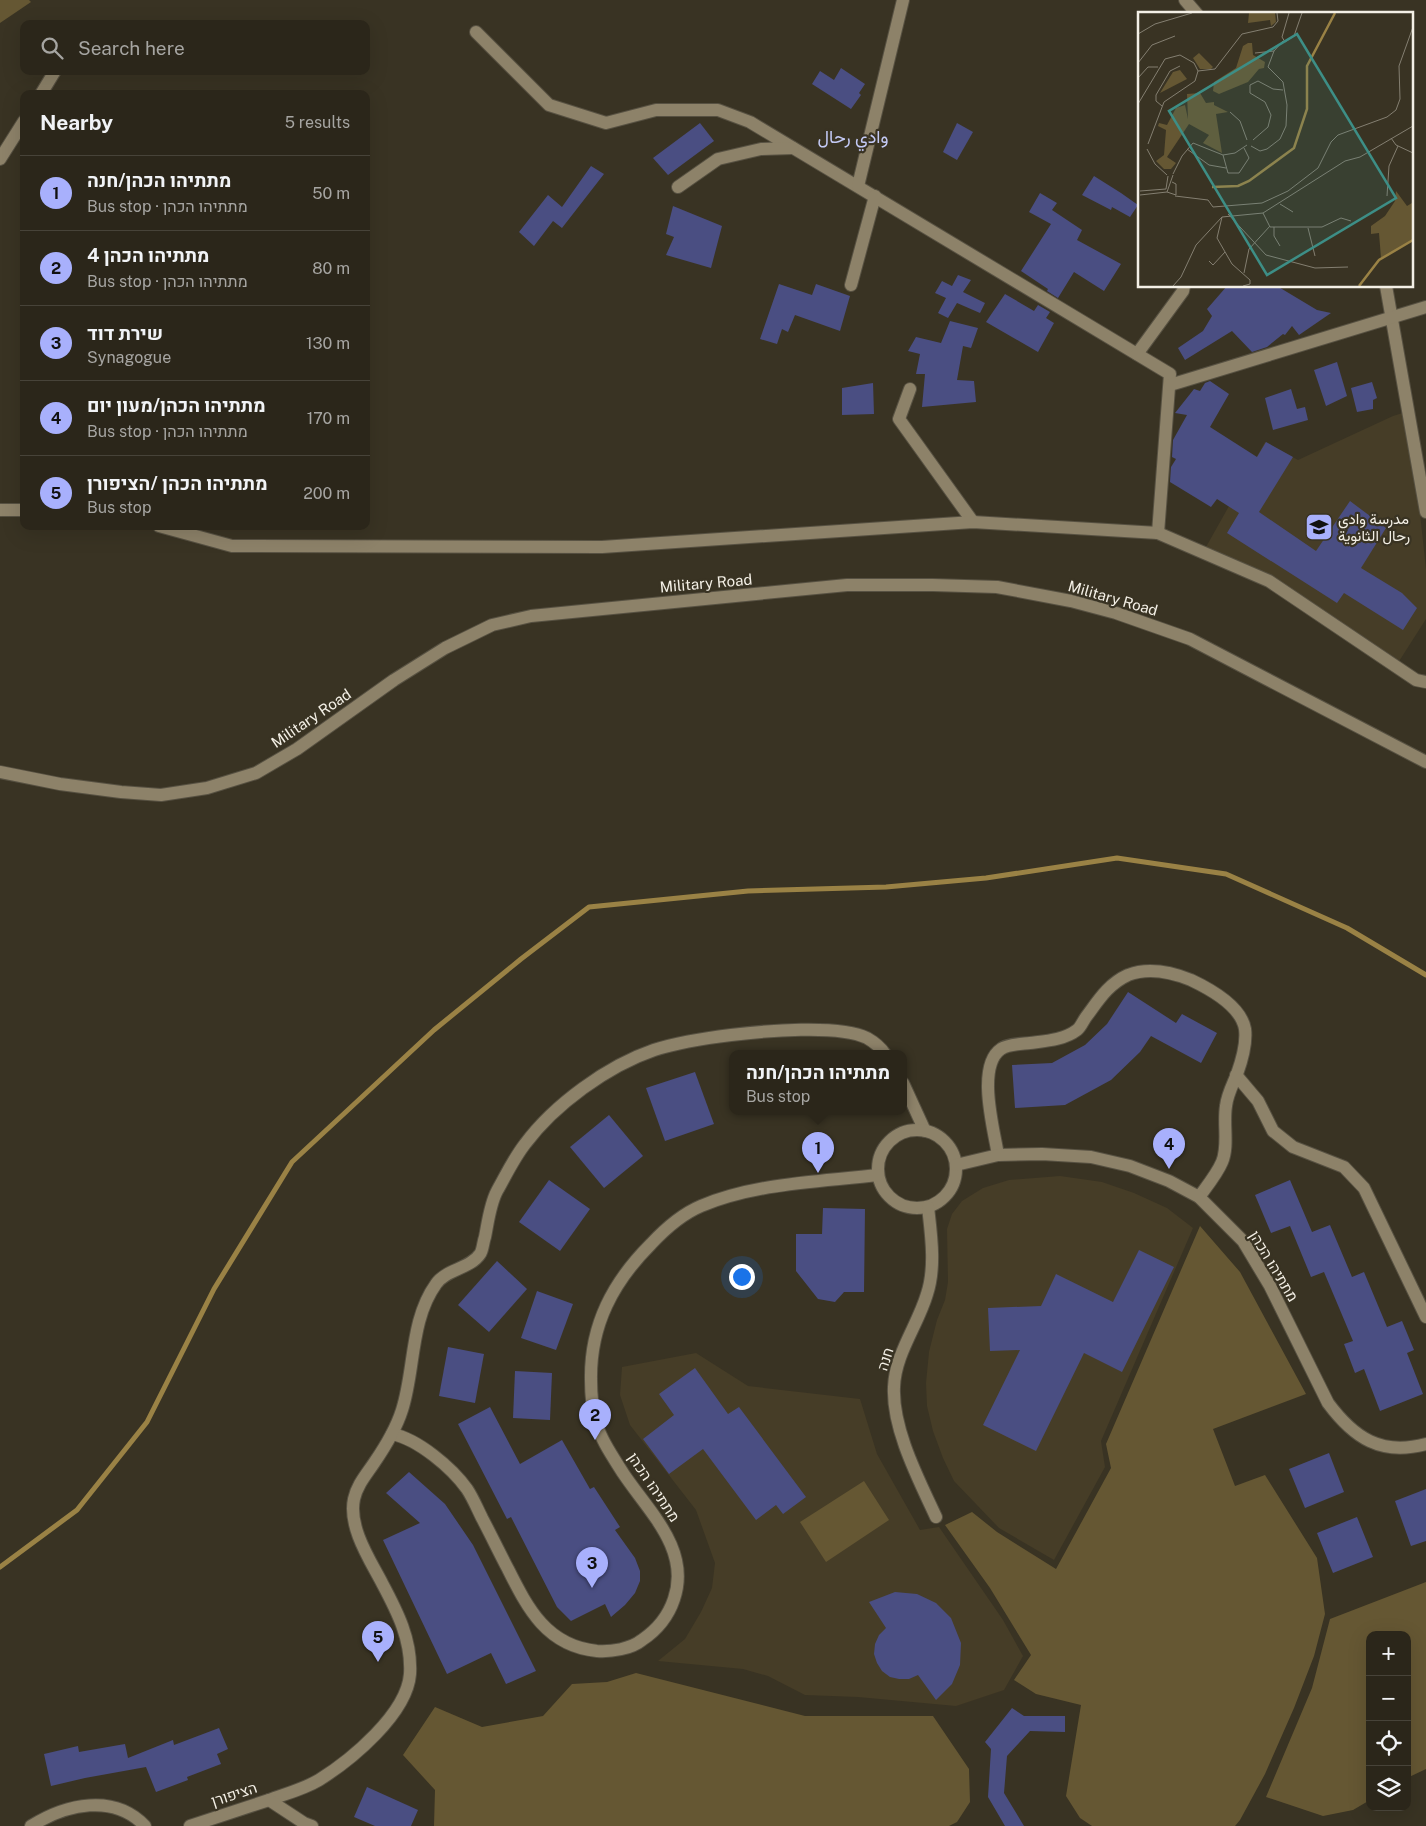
<!DOCTYPE html>
<meta charset="utf-8">
<style>
:root{--surface:#2b261a;--page:#332e23;--text:#f1f3f6;--muted:#a6a5a2;--line:#474339;--accent:#a8b0fc}
body{margin:0;font-family:"Public Sans",Vazirmatn,Heebo,sans-serif;background:var(--page);color:var(--text)}
.controls{position:absolute;right:15px;bottom:15px;display:grid;overflow:hidden;border-radius:10px;box-shadow:0 5px 20px #0002}
.controls button{width:45px;height:45px;display:grid;place-items:center;padding:0;border:0;border-bottom:1px solid var(--line);background:var(--surface);color:var(--text);font:25px sans-serif}
.you{position:absolute;left:741px;top:1276px;width:18px;height:18px;margin:-12px;border:4px solid #fff;border-radius:50%;background:#1a73e8;box-shadow:0 0 0 8px #1a73e833}
.badge{display:grid;place-items:center;width:32px;height:32px;border-radius:50%;background:var(--accent);color:#111;font-size:16px;font-weight:700}
.pin{position:absolute;translate:-50% -41px;filter:drop-shadow(0 1px 2px #0008)}
.pin::after{content:'';position:absolute;top:26px;width:18px;height:15px;background:inherit;clip-path:polygon(0 0,100% 0,50% 100%)}
.popup{position:absolute;left:729px;top:1050px;width:178px;height:65px;box-sizing:border-box;display:grid;place-content:center;border-radius:10px;background:var(--surface);filter:drop-shadow(0 1px 4px #0005);font-size:16px;white-space:nowrap;color:var(--muted)}
.popup b{font-size:19px;color:var(--text)}
.popup::after{content:'';position:absolute;left:50%;top:100%;margin-left:-10px;border:10px solid transparent;border-top-color:var(--surface)}
.list{margin:0;padding:0;list-style:none}
h2{display:flex;justify-content:space-between;align-items:center;height:65px;margin:0;padding:0 20px;font-size:21px}
h2 small{font-size:16px;font-weight:400;color:var(--muted)}
.list li{display:grid;grid-template-columns:32px 1fr auto;gap:15px;align-items:center;box-sizing:border-box;height:75px;padding:0 20px;border-top:1px solid var(--line)}
.list b{display:block;font-size:19px;white-space:nowrap}
.list p{margin:0;font-size:16px;white-space:nowrap;color:var(--muted)}
.list em{font-size:16px;font-style:normal;color:var(--muted)}
.icon{flex:none;width:28px;height:28px;fill:none;stroke:currentColor;stroke-width:2;stroke-linecap:round;stroke-linejoin:round}
.map{position:relative;flex:none;width:1426px;height:1826px;overflow:hidden}
.search{position:absolute;background:var(--surface);box-shadow:0 5px 20px #0002;left:20px;top:20px;width:350px;height:55px;display:flex;align-items:center;gap:12px;box-sizing:border-box;padding:0 18px;border-radius:10px;color:var(--muted);font-size:19px}
.panel{position:absolute;background:var(--surface);box-shadow:0 5px 20px #0002;left:20px;top:90px;width:350px;height:440px;border-radius:10px}
.map>svg:first-child{display:block}
.built{fill:#463d27}
.green{fill:#655733}
.lines{fill:none;stroke-linecap:round;stroke-linejoin:round}
.stream{stroke:#9a8245;stroke-width:5}
.building{fill:#4a4e82}
.minor-casing{stroke:#575142;stroke-width:14}
.minor{stroke:#8d8269;stroke-width:12}
.labels{text-anchor:middle;dominant-baseline:central;stroke-width:4.5;stroke-linejoin:round;paint-order:stroke}
.poi-label{font-size:15px;fill:#f4f0e6;stroke:#393323;text-anchor:start}
.street-label{font-size:15px;fill:#f4f0e6;stroke:#393323}
.quarter-label{font-size:18px;fill:#c4caf5;stroke:#393323}
.inset-river{fill:none;stroke:#9a8245;stroke-width:2.5}
.inset-road{fill:none;stroke:#847f71;stroke-width:1}
.view{fill:#3d8e86;fill-opacity:0.15;stroke:#3d8e86;stroke-width:2.5}
.inset-edge{fill:none;stroke:#f4f0e6;stroke-width:2.5}
</style>
<div class="map">
<svg width="1426" height="1826" viewBox="0 0 1426 1826">
<rect width="100%" height="100%" fill="#393323"/>
<g class="built">
<path d="M 1409,411 L 1426,569 L 1426,619 L 1396,666 L 1206,547 L 1265,442 L 1298,460 L 1393,416 Z"/>
<path d="M 1060,1176 L 1102,1182 L 1134,1193 L 1167,1208 L 1193,1228 L 1101,1441 L 1105,1467 L 1054,1560 L 999,1528 L 954,1481 L 943,1458 L 933,1431 L 927,1406 L 926,1383 L 929,1352 L 937,1320 L 945,1300 L 948,1282 L 947,1229 L 952,1214 L 962,1201 L 983,1188 L 1009,1180 Z"/>
<path d="M 696,1353 L 748,1386 L 860,1399 L 877,1454 L 920,1530 L 939,1527 L 1003,1620 L 1023,1656 L 1004,1690 L 956,1706 L 858,1697 L 805,1695 L 768,1676 L 743,1669 L 658,1661 L 685,1639 L 701,1612 L 712,1588 L 715,1563 L 696,1510 L 630,1425 L 620,1395 L 622,1367 Z"/>
</g>
<g class="green">
<path d="M 0,0 L 29,0 L 31,2 L 0,23 Z"/>
<path d="M 1200,1226 L 1240,1272 L 1306,1394 L 1213,1429 L 1235,1486 L 1265,1475 L 1317,1558 L 1325,1614 L 1314,1656 L 1294,1708 L 1265,1774 L 1240,1820 L 1235,1826 L 1092,1826 L 1080,1818 L 1066,1796 L 1081,1705 L 1036,1694 L 1014,1680 L 1031,1655 L 990,1588 L 945,1525 L 972,1512 L 997,1532 L 1056,1569 L 1111,1468 L 1106,1444 Z"/>
<path d="M 864,1481 L 889,1520 L 826,1562 L 800,1522 Z"/>
<path d="M 1426,1582 L 1426,1769 L 1407,1778 L 1407,1635 L 1370,1635 L 1370,1800 L 1353,1810 L 1323,1816 L 1266,1797 L 1312,1688 L 1330,1619 Z"/>
<path d="M 636,1673 L 805,1716 L 933,1716 L 969,1769 L 970,1802 L 957,1822 L 949,1826 L 434,1826 L 435,1790 L 403,1755 L 435,1707 L 482,1727 L 543,1716 L 572,1684 L 607,1682 Z"/>
</g>
<g class="lines">
<path class="stream" d="M 0,1567 L 77,1510 L 147,1422 L 214,1289 L 292,1162 L 434,1030 L 521,959 L 589,907 L 748,891 L 886,887 L 986,878 L 1117,858 L 1226,874 L 1347,928 L 1426,975"/>
</g>
<g class="building">
<path d="M 841,68 L 865,84 L 859,93 L 861,95 L 851,109 L 812,84 L 820,71 L 834,80 Z"/>
<path d="M 700,123 L 714,141 L 668,175 L 653,158 Z"/>
<path d="M 957,123 L 973,132 L 957,160 L 943,152 Z"/>
<path d="M 591,166 L 604,174 L 562,228 L 553,221 L 534,246 L 519,232 L 548,195 L 562,207 Z"/>
<path d="M 1094,176 L 1121,193 L 1138,205 L 1130,217 L 1112,207 L 1111,210 L 1082,195 Z"/>
<path d="M 1040,193 L 1057,203 L 1052,210 L 1082,230 L 1077,240 L 1121,264 L 1104,291 L 1074,272 L 1058,298 L 1047,291 L 1048,289 L 1021,271 L 1051,224 L 1029,212 Z"/>
<path d="M 673,206 L 722,226 L 711,268 L 666,255 L 674,237 L 666,234 Z"/>
<path d="M 958,275 L 971,280 L 963,292 L 985,303 L 980,313 L 957,303 L 948,318 L 938,313 L 946,298 L 935,293 L 942,281 L 952,286 Z"/>
<path d="M 779,284 L 812,295 L 816,284 L 850,296 L 840,331 L 795,315 L 788,332 L 782,329 L 777,344 L 760,339 Z"/>
<path d="M 1227,286 L 1277,286 L 1317,310 L 1331,313 L 1299,335 L 1292,326 L 1285,335 L 1283,334 L 1267,347 L 1252,352 L 1232,331 L 1185,360 L 1178,348 L 1203,331 L 1212,316 L 1207,309 Z"/>
<path d="M 1005,294 L 1034,311 L 1038,305 L 1050,312 L 1046,318 L 1054,323 L 1038,352 L 986,322 Z"/>
<path d="M 950,321 L 978,328 L 971,348 L 963,346 L 957,380 L 974,381 L 976,402 L 922,407 L 925,374 L 916,374 L 920,354 L 908,351 L 916,337 L 941,343 Z"/>
<path d="M 1337,362 L 1347,396 L 1326,406 L 1314,370 Z"/>
<path d="M 1210,381 L 1229,394 L 1210,427 L 1257,457 L 1266,442 L 1293,457 L 1259,512 L 1316,551 L 1350,501 L 1386,528 L 1361,568 L 1402,593 L 1417,608 L 1403,630 L 1344,593 L 1337,603 L 1227,533 L 1239,513 L 1217,499 L 1211,507 L 1170,482 L 1171,467 L 1176,459 L 1172,457 L 1173,440 L 1187,415 L 1175,413 L 1194,389 L 1200,391 L 1205,383 Z"/>
<path d="M 1372,382 L 1377,398 L 1373,400 L 1373,409 L 1357,412 L 1351,388 Z"/>
<path d="M 873,383 L 874,414 L 842,415 L 842,388 Z"/>
<path d="M 1291,389 L 1297,409 L 1305,407 L 1308,420 L 1273,430 L 1265,398 Z"/>
<path d="M 1128,992 L 1176,1023 L 1182,1014 L 1217,1033 L 1201,1063 L 1151,1036 L 1140,1052 L 1111,1080 L 1065,1105 L 1015,1108 L 1012,1065 L 1052,1063 L 1085,1045 L 1107,1024 Z"/>
<path d="M 695,1072 L 714,1124 L 665,1141 L 646,1088 Z"/>
<path d="M 609,1115 L 643,1156 L 604,1188 L 570,1147 Z"/>
<path d="M 549,1180 L 590,1209 L 560,1251 L 519,1222 Z"/>
<path d="M 1290,1180 L 1312,1232 L 1330,1225 L 1352,1277 L 1364,1272 L 1387,1327 L 1402,1321 L 1414,1350 L 1407,1353 L 1423,1394 L 1380,1411 L 1364,1369 L 1355,1373 L 1344,1344 L 1353,1341 L 1324,1272 L 1311,1277 L 1290,1226 L 1271,1233 L 1255,1195 Z"/>
<path d="M 823,1208 L 865,1209 L 864,1292 L 844,1292 L 835,1302 L 818,1299 L 796,1271 L 796,1234 L 822,1234 Z"/>
<path d="M 1139,1250 L 1174,1267 L 1122,1372 L 1084,1353 L 1036,1451 L 983,1425 L 1020,1350 L 990,1351 L 988,1308 L 1041,1306 L 1056,1274 L 1113,1302 Z"/>
<path d="M 497,1261 L 527,1289 L 489,1332 L 458,1305 Z"/>
<path d="M 537,1291 L 573,1304 L 556,1350 L 521,1338 Z"/>
<path d="M 448,1347 L 484,1354 L 475,1403 L 439,1396 Z"/>
<path d="M 695,1368 L 728,1414 L 739,1407 L 806,1497 L 783,1514 L 776,1505 L 756,1520 L 703,1449 L 669,1474 L 643,1439 L 674,1415 L 659,1394 Z"/>
<path d="M 515,1371 L 552,1373 L 550,1420 L 513,1418 Z"/>
<path d="M 490,1407 L 520,1464 L 562,1440 L 590,1489 L 594,1487 L 620,1527 L 615,1530 L 635,1558 L 640,1571 L 640,1581 L 635,1593 L 625,1605 L 611,1617 L 605,1604 L 571,1621 L 557,1607 L 511,1517 L 507,1519 L 458,1424 Z"/>
<path d="M 1329,1453 L 1344,1492 L 1305,1508 L 1289,1469 Z"/>
<path d="M 409,1472 L 445,1504 L 473,1545 L 536,1671 L 506,1684 L 491,1653 L 447,1674 L 383,1540 L 420,1523 L 386,1493 Z"/>
<path d="M 1426,1489 L 1426,1541 L 1411,1546 L 1395,1501 Z"/>
<path d="M 1357,1517 L 1373,1557 L 1333,1573 L 1317,1533 Z"/>
<path d="M 895,1592 L 917,1594 L 936,1603 L 951,1618 L 961,1643 L 960,1665 L 952,1684 L 936,1700 L 918,1675 L 909,1679 L 899,1679 L 890,1677 L 882,1671 L 877,1663 L 874,1654 L 875,1644 L 879,1635 L 886,1628 L 869,1602 Z"/>
<path d="M 1012,1708 L 1024,1716 L 1065,1716 L 1065,1732 L 1030,1731 L 1007,1756 L 1004,1793 L 1024,1826 L 1005,1826 L 988,1797 L 991,1749 L 985,1742 Z"/>
<path d="M 219,1728 L 228,1749 L 217,1754 L 221,1764 L 187,1777 L 188,1780 L 156,1792 L 146,1767 L 85,1778 L 51,1786 L 44,1754 L 78,1746 L 79,1752 L 125,1744 L 128,1758 L 173,1740 L 174,1745 Z"/>
<path d="M 367,1787 L 418,1810 L 411,1826 L 375,1826 L 354,1817 Z"/>
</g>
<g class="lines">
<g class="minor-casing">
<g id="minor">
<path d="M 1185,0 L 1197,14"/>
<path d="M 476,32 L 549,105 L 606,123 L 656,110 L 718,110 L 750,122 L 1170,374 L 1158,533"/>
<path d="M 41,94 L 55,71"/>
<path d="M 0,159 L 24,121"/>
<path d="M 858,186 L 903,0"/>
<path d="M 678,187 L 718,159 L 761,149 L 793,148"/>
<path d="M 851,285 L 875,196"/>
<path d="M 1386,286 L 1426,512"/>
<path d="M 1137,354 L 1183,291 L 1184,286"/>
<path d="M 1170,385 L 1426,307"/>
<path d="M 910,389 L 899,419 L 973,522"/>
<path d="M 0,510 L 24,510"/>
<path d="M 159,526 L 232,546 L 602,547 L 973,522 L 1158,533 L 1269,581 L 1416,680 L 1426,682"/>
<path d="M 0,772 L 60,784 L 121,792 L 161,795 L 207,788 L 256,773 L 297,749 L 394,680 L 445,648 L 492,625 L 531,616 L 847,585 L 933,585 L 997,587 L 1071,601 L 1116,613 L 1190,639 L 1426,762"/>
<path d="M 1236,1075 L 1258,1101 L 1273,1131 L 1293,1147 L 1344,1167 L 1364,1188 L 1426,1317"/>
<path d="M 903,1083 L 925,1131"/>
<circle cx="917" cy="1169" r="39"/>
<path d="M 998,1155 C 994,1130 976,1066 1001,1049 C 1008,1044 1021,1044 1030,1043 C 1045,1041 1064,1040 1077,1030 C 1081,1027 1083,1021 1086,1017 C 1098,1001 1108,984 1128,975 C 1149,967 1171,972 1191,980 C 1210,989 1241,1006 1245,1029 C 1247,1044 1242,1060 1237,1074 C 1233,1084 1227,1095 1226,1106 C 1223,1124 1229,1146 1222,1162 C 1217,1174 1207,1186 1199,1197"/>
<path d="M 956,1165 L 998,1155 L 1042,1154 L 1091,1157 L 1130,1166 L 1169,1181 L 1199,1197 L 1243,1241 L 1270,1286 L 1328,1403 C 1354,1438 1381,1456 1426,1444"/>
<path d="M 928,1207 C 931,1234 936,1267 927,1294 C 918,1325 895,1354 894,1387 C 892,1429 919,1480 936,1517"/>
<path d="M 392,1434 C 418,1439 452,1468 467,1489 C 473,1498 477,1508 482,1518 C 491,1535 499,1552 508,1569 C 528,1609 547,1646 597,1651 C 611,1652 631,1649 642,1640 C 657,1630 668,1617 674,1599 C 691,1549 648,1511 623,1473 C 613,1457 601,1440 596,1422 C 592,1408 591,1394 591,1380 C 590,1325 613,1282 651,1244 C 665,1229 682,1214 701,1206 C 756,1183 819,1182 878,1175"/>
<path d="M 269,1800 C 285,1794 304,1789 319,1780 C 351,1760 407,1714 410,1674 C 412,1640 397,1611 382,1583 C 370,1560 348,1527 354,1499 C 357,1485 366,1475 374,1463 C 385,1447 396,1429 402,1410 C 415,1370 410,1320 436,1284 C 446,1269 470,1269 480,1254 C 483,1250 483,1242 485,1237 C 488,1222 490,1204 497,1191 C 506,1175 514,1158 525,1144 C 554,1105 607,1066 654,1050 C 679,1042 706,1038 731,1035 C 764,1031 839,1024 867,1038 C 874,1042 881,1048 885,1054"/>
<path d="M 31,1826 C 66,1804 114,1793 145,1826"/>
<path d="M 190,1826 L 269,1800 L 304,1823 L 312,1826"/>
</g>
</g>
<use href="#minor" class="minor"/>
</g>
<defs>
<g id="school-square" transform="scale(1.4375)"><rect x="-9" y="-9" width="18" height="18" rx="4" fill="#a8b0fc" stroke="#393323"/><path d="M0-5L7-2L0 1L-7-2ZM-4 1L0 2.5L4 1V4Q0 6-4 4Z" fill="#111"/></g>
</defs>
<g fill-rule="evenodd">
<use href="#school-square" x="1319" y="527"/>
</g>
<g class="labels">
<g class="poi-label">
<text x="1338" y="518">مدرسة وادي<tspan x="1338" dy="17">رحال الثانوية</tspan></text>
</g>
<g class="street-label">
<text transform="translate(706 583) rotate(-5)">Military Road</text>
<text transform="translate(1113 598) rotate(16)">Military Road</text>
<text transform="translate(311 718) rotate(-34)">Military Road</text>
<text transform="translate(1274 1266) rotate(59)">מתתיהו הכהן</text>
<text transform="translate(885 1359) rotate(-73)">חנה</text>
<text transform="translate(654 1487) rotate(56)">מתתיהו הכהן</text>
<text transform="translate(234 1794) rotate(-18)">הציפורן</text>
</g>
<g class="quarter-label">
<text x="853" y="136">وادي رحال</text>
</g>
</g>
<g transform="translate(1138 12)">
<rect width="275" height="275" fill="#393323"/>
<path d="M 111,1 L 137,1 L 138,10 L 133,14 L 132,8 L 110,11 ZM 110,31 L 114,31 L 115,43 L 127,50 L 126,56 L 121,57 L 110,70 L 81,82 L 75,79 L 76,70 L 98,56 L 105,34 ZM 61,41 L 75,55 L 73,57 L 62,57 L 55,46 ZM 42,58 L 49,67 L 22,81 L 35,60 ZM 62,81 L 68,91 L 76,90 L 76,93 L 90,100 L 78,102 L 84,141 L 65,131 L 71,123 L 51,112 L 29,145 L 38,151 L 33,157 L 26,157 L 18,149 L 26,143 L 28,118 L 20,114 L 21,111 L 29,113 L 38,96 L 47,93 L 50,107 L 49,82 ZM 258,179 L 269,194 L 274,191 L 275,228 L 243,246 L 241,221 L 233,222 L 233,214 L 247,204 L 257,189 Z" fill="#655733"/>
<path class="inset-river" d="M 74,175 L 100,174 L 111,169 L 156,136 L 169,97 L 169,54 L 197,1M 221,274 L 241,248 L 275,228"/>
<path class="inset-road" d="M 151,1 L 144,25 L 147,30 L 156,24 L 164,1M 0,22 L 17,12 L 54,1M 117,41 L 136,39 L 145,29M 0,51 L 14,33 L 37,24M 60,59 L 77,57 L 104,22 L 135,15 L 140,9 L 139,1M 0,66 L 10,55 L 20,55M 0,92 L 27,47 L 42,43 L 56,51 L 60,59 L 57,69 L 26,90 L 10,132M 24,94 L 18,89 L 18,83 L 32,59 L 42,54M 92,100 L 102,109 L 109,128M 253,126 L 258,133 L 275,141M 115,128 L 130,115 L 133,103 L 127,90 L 112,81 L 112,73 L 120,69 L 135,77 L 145,78M 113,134 L 122,139 L 129,137 L 142,127 L 148,114 L 149,93 L 145,70 L 130,55 L 136,39M 9,137 L 17,152 L 29,163M 49,137 L 71,153 L 88,156M 85,143 L 90,161 L 101,161 L 111,146 L 106,136M 35,162 L 44,144 L 55,131 L 85,143 L 97,141 L 109,133M 2,179 L 28,177 L 30,164M 29,180 L 38,183 L 38,172 L 34,170M 2,183 L 29,180 L 35,163M 37,184 L 70,188 L 75,195 L 124,191 L 150,179 L 180,156 L 193,130 L 200,123 L 249,105 L 258,98 L 262,87 L 261,54 L 275,15M 249,184 L 251,154 L 260,134M 142,192 L 155,200M 125,201 L 132,215 L 184,215 L 203,206 L 213,209M 90,202 L 128,243 L 177,256 L 210,255M 136,215 L 136,224 L 142,234M 170,216 L 177,244M 71,249 L 75,253 L 87,240M 106,261 L 111,237 L 132,214M 35,274 L 43,265 L 58,233 L 84,205M 105,274 L 112,272 L 112,268 L 94,252 L 79,226 L 84,205 L 125,201 L 207,149 L 222,145 L 275,114"/>
<path class="view" d="M 159,22 L 258,186 L 129,263 L 31,99 Z"/>
<rect width="275" height="275" class="inset-edge"/>
</g>
</svg>
<div class="controls">
<button>+</button>
<button>−</button>
<button><svg class="icon" aria-label="locate" viewBox="0 0 24 24"><circle cx="12" cy="12" r="6"/><path d="M12 2v4M12 18v4M2 12h4M18 12h4"/></svg></button>
<button><svg class="icon" aria-label="layers" viewBox="0 0 24 24"><path d="M12 4l9 5-9 5-9-5zM3 14l9 5 9-5"/></svg></button>
</div>
<div class="you"></div>
<div class="pin badge" style="left:818px;top:1173px">1</div>
<div class="popup"><b>מתתיהו הכהן/חנה</b>Bus stop</div>
<div class="pin badge" style="left:595px;top:1440px">2</div>
<div class="pin badge" style="left:592px;top:1588px">3</div>
<div class="pin badge" style="left:1169px;top:1169px">4</div>
<div class="pin badge" style="left:378px;top:1662px">5</div>
<div class="search"><svg class="icon" aria-label="search" viewBox="0 0 24 24"><circle cx="10" cy="10" r="6"/><path d="M15 15l6 6"/></svg>Search here</div>
<section class="panel">
<h2>Nearby<small>5 results</small></h2>
<ul class="list">
<li><span class="badge">1</span><div><b>מתתיהו הכהן/חנה</b><p>Bus stop · מתתיהו הכהן</p></div><em>50 m</em></li>
<li><span class="badge">2</span><div><b>מתתיהו הכהן 4</b><p>Bus stop · מתתיהו הכהן</p></div><em>80 m</em></li>
<li><span class="badge">3</span><div><b>שירת דוד</b><p>Synagogue</p></div><em>130 m</em></li>
<li><span class="badge">4</span><div><b>מתתיהו הכהן/מעון יום</b><p>Bus stop · מתתיהו הכהן</p></div><em>170 m</em></li>
<li><span class="badge">5</span><div><b>מתתיהו הכהן /הציפורן</b><p>Bus stop</p></div><em>200 m</em></li>
</ul>
</section>
</div>
